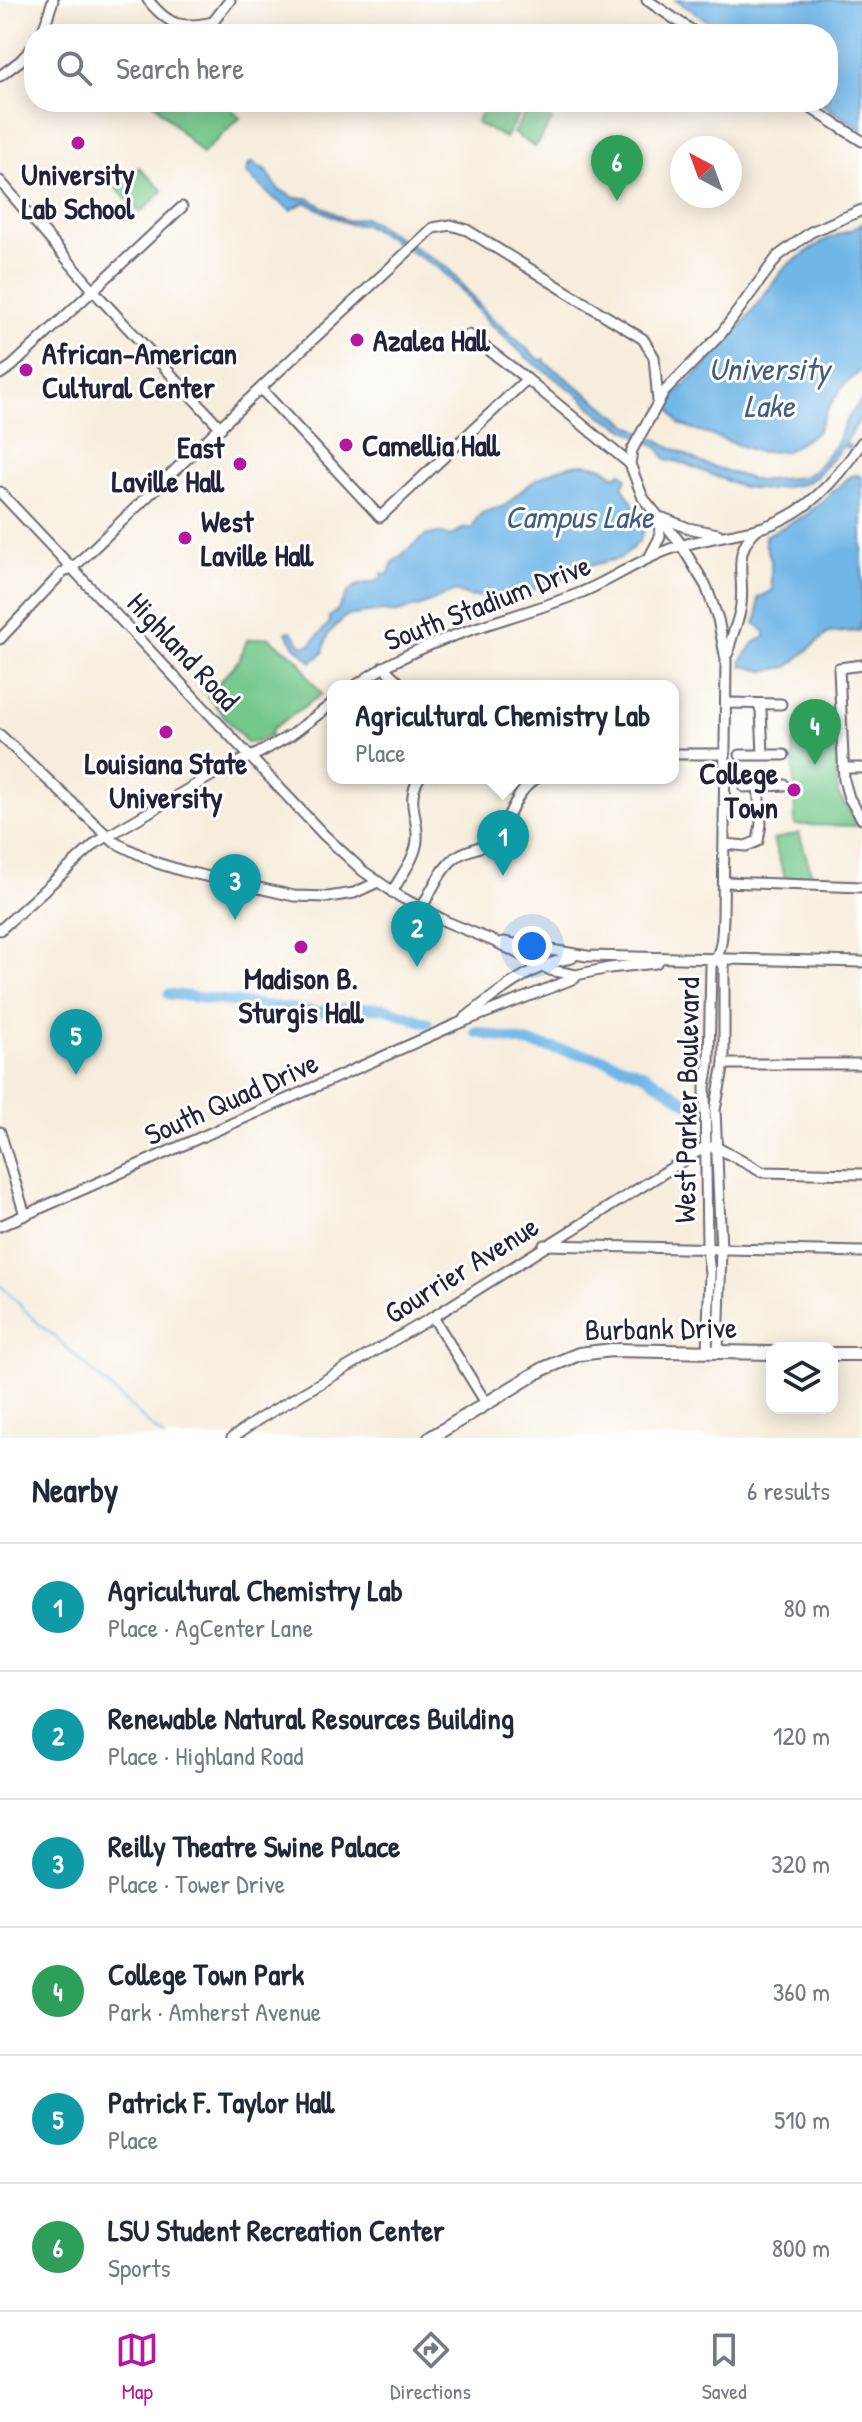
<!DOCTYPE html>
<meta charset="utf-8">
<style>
:root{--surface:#fff;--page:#f6f6f7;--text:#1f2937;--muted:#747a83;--line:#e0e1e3;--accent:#b5179e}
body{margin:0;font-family:"Patrick Hand",sans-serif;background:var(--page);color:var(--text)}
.controls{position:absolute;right:24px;bottom:24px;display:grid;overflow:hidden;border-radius:16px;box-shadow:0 4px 20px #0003}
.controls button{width:72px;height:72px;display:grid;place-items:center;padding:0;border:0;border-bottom:2px solid var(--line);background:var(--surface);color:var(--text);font:40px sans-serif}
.compass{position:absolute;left:670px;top:136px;width:72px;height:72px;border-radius:50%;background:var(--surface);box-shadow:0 4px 20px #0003;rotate:319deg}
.you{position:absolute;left:532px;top:946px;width:28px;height:28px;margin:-20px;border:6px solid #fff;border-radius:50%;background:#1a73e8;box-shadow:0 0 0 12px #1a73e833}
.badge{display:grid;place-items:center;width:52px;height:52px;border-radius:50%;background:var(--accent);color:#fff;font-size:26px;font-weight:700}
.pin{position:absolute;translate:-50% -66px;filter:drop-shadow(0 2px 4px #0008)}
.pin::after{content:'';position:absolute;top:42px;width:28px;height:24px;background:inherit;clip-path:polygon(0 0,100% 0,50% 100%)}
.popup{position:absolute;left:327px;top:680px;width:352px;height:104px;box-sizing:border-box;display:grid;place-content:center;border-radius:16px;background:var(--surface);filter:drop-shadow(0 2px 6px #0005);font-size:26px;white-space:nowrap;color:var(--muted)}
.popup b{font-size:30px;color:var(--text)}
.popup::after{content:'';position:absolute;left:50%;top:100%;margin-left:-16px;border:16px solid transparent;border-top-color:var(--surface)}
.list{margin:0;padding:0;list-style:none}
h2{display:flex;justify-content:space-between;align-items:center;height:104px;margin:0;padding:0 32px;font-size:34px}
h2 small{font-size:26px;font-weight:400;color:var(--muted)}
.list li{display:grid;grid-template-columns:52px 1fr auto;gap:24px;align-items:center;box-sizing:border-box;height:128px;padding:0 32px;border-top:2px solid var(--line)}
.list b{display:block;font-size:30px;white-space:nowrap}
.list p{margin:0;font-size:26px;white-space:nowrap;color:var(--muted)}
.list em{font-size:26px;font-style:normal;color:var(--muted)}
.icon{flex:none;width:44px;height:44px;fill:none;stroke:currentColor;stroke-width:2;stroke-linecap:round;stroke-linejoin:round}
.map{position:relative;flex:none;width:862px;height:1438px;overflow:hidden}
.search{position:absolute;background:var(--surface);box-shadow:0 4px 20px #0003;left:24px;right:24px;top:24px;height:88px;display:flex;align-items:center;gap:20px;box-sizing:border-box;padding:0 28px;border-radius:32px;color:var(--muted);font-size:30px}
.sheet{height:872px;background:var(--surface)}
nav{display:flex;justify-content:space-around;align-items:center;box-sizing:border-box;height:112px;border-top:2px solid var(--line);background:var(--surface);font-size:22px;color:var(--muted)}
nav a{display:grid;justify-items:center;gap:4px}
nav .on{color:var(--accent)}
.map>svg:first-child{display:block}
.green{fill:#74c88c;stroke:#4b7564;stroke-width:2}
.water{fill:#70b6e7;stroke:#496c91;stroke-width:2}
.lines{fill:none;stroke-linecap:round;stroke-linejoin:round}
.stream{stroke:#70b6e7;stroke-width:2}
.river{stroke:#70b6e7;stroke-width:11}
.minor-casing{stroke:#6c6973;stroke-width:13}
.major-casing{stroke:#6c6973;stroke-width:16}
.minor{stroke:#fff;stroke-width:9}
.major{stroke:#fff;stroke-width:12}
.poi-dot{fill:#b5179e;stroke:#fff;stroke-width:3}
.labels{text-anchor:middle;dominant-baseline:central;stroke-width:6;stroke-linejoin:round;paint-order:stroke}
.poi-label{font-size:30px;font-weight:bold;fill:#22223b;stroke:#fff;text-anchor:start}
.street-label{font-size:30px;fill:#22223b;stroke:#fff}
.water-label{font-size:32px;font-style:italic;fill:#415d80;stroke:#fff}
</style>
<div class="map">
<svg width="862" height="1438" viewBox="0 0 862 1438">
<rect width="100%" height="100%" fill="#fff"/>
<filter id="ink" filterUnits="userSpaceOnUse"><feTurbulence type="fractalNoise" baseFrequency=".0125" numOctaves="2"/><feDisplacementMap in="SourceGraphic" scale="16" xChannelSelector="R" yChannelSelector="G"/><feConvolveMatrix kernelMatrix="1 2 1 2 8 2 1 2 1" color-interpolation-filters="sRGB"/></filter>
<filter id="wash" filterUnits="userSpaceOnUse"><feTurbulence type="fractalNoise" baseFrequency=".006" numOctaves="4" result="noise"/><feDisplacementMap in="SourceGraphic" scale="32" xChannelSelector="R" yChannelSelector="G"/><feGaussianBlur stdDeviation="1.8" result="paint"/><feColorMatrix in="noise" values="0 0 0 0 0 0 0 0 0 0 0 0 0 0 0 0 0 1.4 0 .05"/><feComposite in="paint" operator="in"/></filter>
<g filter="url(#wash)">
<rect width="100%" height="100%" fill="#f6eddc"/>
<g class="green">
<path d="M 153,102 L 225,102 L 240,118 L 202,154 Z"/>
<path d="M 487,102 L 526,102 L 505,138 L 476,123 Z"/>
<path d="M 530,106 L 552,120 L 535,147 L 513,133 Z"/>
<path d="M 139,167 L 163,191 L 140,213 L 116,188 Z"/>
<path d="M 268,637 L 299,660 L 311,681 L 322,694 L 272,729 L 271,735 L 256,742 L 247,743 L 207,696 L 239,660 L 247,640 Z"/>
<path d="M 836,740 L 838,794 L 859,826 L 795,825 L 793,742 Z"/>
<path d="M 799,833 L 813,878 L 785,878 L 773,840 Z"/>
</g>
<g class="water">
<path d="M 675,0 L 862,0 L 862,130 L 819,102 L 828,102 L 828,34 L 724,34 L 701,16 Z"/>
<path d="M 253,162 L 268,173 L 278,189 L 295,198 L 308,198 L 348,221 L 364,217 L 447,267 L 488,315 L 540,360 L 545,359 L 545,362 L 630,426 L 702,463 L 757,481 L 803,477 L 814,471 L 836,444 L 846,421 L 862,399 L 862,416 L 845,443 L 852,447 L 850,449 L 843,446 L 815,478 L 803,484 L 767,490 L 742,487 L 683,463 L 666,459 L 657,447 L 600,415 L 581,397 L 527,358 L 486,320 L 464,293 L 440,269 L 366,225 L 348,224 L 305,202 L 291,210 L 272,197 L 246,173 L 249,164 Z"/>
<path d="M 862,223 L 862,370 L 844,385 L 827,410 L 817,432 L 787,451 L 758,452 L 679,424 L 668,405 L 673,396 L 704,367 L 740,327 L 786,266 L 825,240 L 851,230 Z"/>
<path d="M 586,464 L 603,467 L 615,476 L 621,472 L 627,478 L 622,486 L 642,518 L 645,527 L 639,542 L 621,558 L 580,568 L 564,578 L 552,578 L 541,587 L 524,592 L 470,597 L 455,591 L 423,605 L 395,613 L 383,611 L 346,616 L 328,634 L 323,653 L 312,662 L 295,646 L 286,632 L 291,631 L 302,645 L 310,645 L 330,622 L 329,617 C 342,611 341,595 354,587 C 361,583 371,583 380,580 L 382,573 L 388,575 L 393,562 L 425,536 L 438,533 L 451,536 L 462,529 L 473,528 C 478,505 496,513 507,504 C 512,500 516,495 521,491 C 537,477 565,463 586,464 Z"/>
<path d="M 857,475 L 862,477 L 862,617 L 859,631 L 828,633 L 788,667 L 764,671 L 743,666 L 741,661 L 755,642 L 765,637 L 765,632 L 755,623 L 758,616 L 758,598 L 773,590 C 769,577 772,574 771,563 C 771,552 763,548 765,536 L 806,515 L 851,476 Z"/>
</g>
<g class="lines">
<path class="stream" d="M 0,1285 C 18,1301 32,1321 52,1334 L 164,1438"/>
<g class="river">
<path d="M 169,994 L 317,1012 L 349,1008 L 384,1008 L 427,1023"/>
<path d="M 476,1032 L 604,1059 L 646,1075 L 696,1109"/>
</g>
</g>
</g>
<g filter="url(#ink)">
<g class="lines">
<g class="minor-casing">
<g id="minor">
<path d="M 148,0 C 169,26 181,29 213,22 L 230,0"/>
<path d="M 647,0 L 697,34"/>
<path d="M 42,34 L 53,0"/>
<path d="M 0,76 L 20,61 L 34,46"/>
<path d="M 801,102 L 862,141"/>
<path d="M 0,181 L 101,299 L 221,428"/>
<path d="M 469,335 L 527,379 L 630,464"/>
<path d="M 0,374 L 12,366 L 182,207"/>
<path d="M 261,389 L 380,517 L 527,379"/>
<path d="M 0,492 L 324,835 L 363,871 L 399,896 L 447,922 L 496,942 L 550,970 L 576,975 L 609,968 L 656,963 L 661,958"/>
<path d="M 663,518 L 688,528 L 718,534"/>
<path d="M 650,556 L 660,537 L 659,518"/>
<path d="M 0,639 L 62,573 L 78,563 L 266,383 L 433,228 L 451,225 L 467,230 L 643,339 L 654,357 L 658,401"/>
<path d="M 728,653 C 730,639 737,625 740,611 C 747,578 729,555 757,529"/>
<path d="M 862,665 L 839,668 L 844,780 L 849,798 L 862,819"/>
<path d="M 383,667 L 403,686"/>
<path d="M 355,686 C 425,635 501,624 580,593 C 612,580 640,559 673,548 C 701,539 728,536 756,529 C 804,517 836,481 862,442"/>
<path d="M 726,703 L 781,704"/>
<path d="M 758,705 L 761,710 L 763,754"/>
<path d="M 0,735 L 114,842 L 157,863 L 183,871 L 294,896 L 328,897 L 354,893 L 378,882"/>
<path d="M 673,754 L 725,754"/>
<path d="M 740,755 L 784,755"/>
<path d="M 843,768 L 862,768"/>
<path d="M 744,787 L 785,785"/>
<path d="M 725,844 L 746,846 L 758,841 L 761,824 L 758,786"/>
<path d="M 724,882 L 862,887"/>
<path d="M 392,892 C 401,876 416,857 417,840 C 419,816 405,803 419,778"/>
<path d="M 421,909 C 431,892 440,869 456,857 C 468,848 484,849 494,838 C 511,820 514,791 537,778"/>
<path d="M 0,930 L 96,843 L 221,770 L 259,753 L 291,735 L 333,703"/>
<path d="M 503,942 L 587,956 L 862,962"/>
<path d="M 717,959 L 724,966 L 724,1064 L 715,1110 L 721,1249 L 718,1352"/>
<path d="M 464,1019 C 495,994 532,964 572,958"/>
<path d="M 724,1064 L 862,1064"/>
<path d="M 0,1132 L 25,1215"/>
<path d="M 716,1147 L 762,1172 L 862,1174"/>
<path d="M 0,1226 L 457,1024 L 575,978"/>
<path d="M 544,1245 L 862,1252"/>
<path d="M 433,1317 L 486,1403"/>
<path d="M 707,1352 L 710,1273 L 707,1248 L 705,1087 L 709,1063 L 711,965 C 723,952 722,934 723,918 L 726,660 L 718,619 L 706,586 L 678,540 L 643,498 L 630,464 L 632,450 L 664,392 L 721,334 L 778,256 L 811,232 L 862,210"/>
<path d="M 232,1438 L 259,1419 L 433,1317 L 705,1147 L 716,1147"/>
</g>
</g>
<g class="major-casing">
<g id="major">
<path d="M 832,1354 L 862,1354"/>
<path d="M 430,1438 L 543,1369 L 579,1354 L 612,1350 L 772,1353"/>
</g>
</g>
<use href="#minor" class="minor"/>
<use href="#major" class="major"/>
</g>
</g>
<g class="poi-dot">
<circle cx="78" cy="143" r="8"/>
<circle cx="357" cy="340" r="8"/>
<circle cx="26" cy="370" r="8"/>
<circle cx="346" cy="445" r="8"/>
<circle cx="240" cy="464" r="8"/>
<circle cx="185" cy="538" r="8"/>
<circle cx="166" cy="732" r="8"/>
<circle cx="794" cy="790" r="8"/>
<circle cx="301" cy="947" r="8"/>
</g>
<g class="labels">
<g class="poi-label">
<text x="78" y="174" text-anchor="middle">University<tspan x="78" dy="34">Lab School</tspan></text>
<text x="373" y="340">Azalea Hall</text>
<text x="42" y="353">African-American<tspan x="42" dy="34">Cultural Center</tspan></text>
<text x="362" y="445">Camellia Hall</text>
<text x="224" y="447" text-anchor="end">East<tspan x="224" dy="34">Laville Hall</tspan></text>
<text x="201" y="521">West<tspan x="201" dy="34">Laville Hall</tspan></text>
<text x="166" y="763" text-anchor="middle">Louisiana State<tspan x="166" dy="34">University</tspan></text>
<text x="778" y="773" text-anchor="end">College<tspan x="778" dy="34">Town</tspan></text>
<text x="301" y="978" text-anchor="middle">Madison B.<tspan x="301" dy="34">Sturgis Hall</tspan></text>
</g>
<g class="street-label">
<text transform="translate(487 602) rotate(-21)">South Stadium Drive</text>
<text transform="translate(184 651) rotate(47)">Highland Road</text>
<text transform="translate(231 1098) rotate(-24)">South Quad Drive</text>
<text transform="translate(686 1100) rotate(-89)">West Parker Boulevard</text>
<text transform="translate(461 1269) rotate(-32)">Gourrier Avenue</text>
<text transform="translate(661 1328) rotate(-1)">Burbank Drive</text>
</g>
<g class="water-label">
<text x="769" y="368">University<tspan x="769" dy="37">Lake</tspan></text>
<text x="579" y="516">Campus Lake</text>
</g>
</g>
</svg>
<div class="controls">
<button><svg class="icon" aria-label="layers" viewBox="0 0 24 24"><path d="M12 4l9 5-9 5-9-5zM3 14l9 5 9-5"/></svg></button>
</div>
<svg class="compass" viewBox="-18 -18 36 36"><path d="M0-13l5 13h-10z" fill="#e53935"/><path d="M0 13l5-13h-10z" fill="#747a83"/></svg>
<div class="you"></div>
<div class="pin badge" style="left:503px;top:876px;background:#0f9aa8">1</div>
<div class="popup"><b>Agricultural Chemistry Lab</b>Place</div>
<div class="pin badge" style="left:417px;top:967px;background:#0f9aa8">2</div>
<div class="pin badge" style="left:235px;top:920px;background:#0f9aa8">3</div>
<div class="pin badge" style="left:815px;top:765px;background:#2e9e5b">4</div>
<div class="pin badge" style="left:76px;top:1075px;background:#0f9aa8">5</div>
<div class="pin badge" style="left:617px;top:201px;background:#2e9e5b">6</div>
<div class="search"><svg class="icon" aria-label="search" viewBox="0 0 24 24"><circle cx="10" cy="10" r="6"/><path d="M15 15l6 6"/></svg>Search here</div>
</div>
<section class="sheet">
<h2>Nearby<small>6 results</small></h2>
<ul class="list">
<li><span class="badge" style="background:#0f9aa8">1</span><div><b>Agricultural Chemistry Lab</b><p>Place · AgCenter Lane</p></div><em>80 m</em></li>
<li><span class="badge" style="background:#0f9aa8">2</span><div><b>Renewable Natural Resources Building</b><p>Place · Highland Road</p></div><em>120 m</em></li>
<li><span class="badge" style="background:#0f9aa8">3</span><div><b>Reilly Theatre Swine Palace</b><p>Place · Tower Drive</p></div><em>320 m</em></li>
<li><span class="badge" style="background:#2e9e5b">4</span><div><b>College Town Park</b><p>Park · Amherst Avenue</p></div><em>360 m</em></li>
<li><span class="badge" style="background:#0f9aa8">5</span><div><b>Patrick F. Taylor Hall</b><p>Place</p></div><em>510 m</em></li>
<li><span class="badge" style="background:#2e9e5b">6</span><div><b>LSU Student Recreation Center</b><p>Sports</p></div><em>800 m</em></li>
</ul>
</section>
<nav>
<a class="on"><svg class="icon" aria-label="map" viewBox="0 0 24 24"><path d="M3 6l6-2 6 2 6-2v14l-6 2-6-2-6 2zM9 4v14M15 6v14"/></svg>Map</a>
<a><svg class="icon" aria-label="directions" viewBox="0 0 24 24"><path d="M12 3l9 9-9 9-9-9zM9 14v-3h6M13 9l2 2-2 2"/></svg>Directions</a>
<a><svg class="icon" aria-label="saved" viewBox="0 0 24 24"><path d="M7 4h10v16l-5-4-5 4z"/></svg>Saved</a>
</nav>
